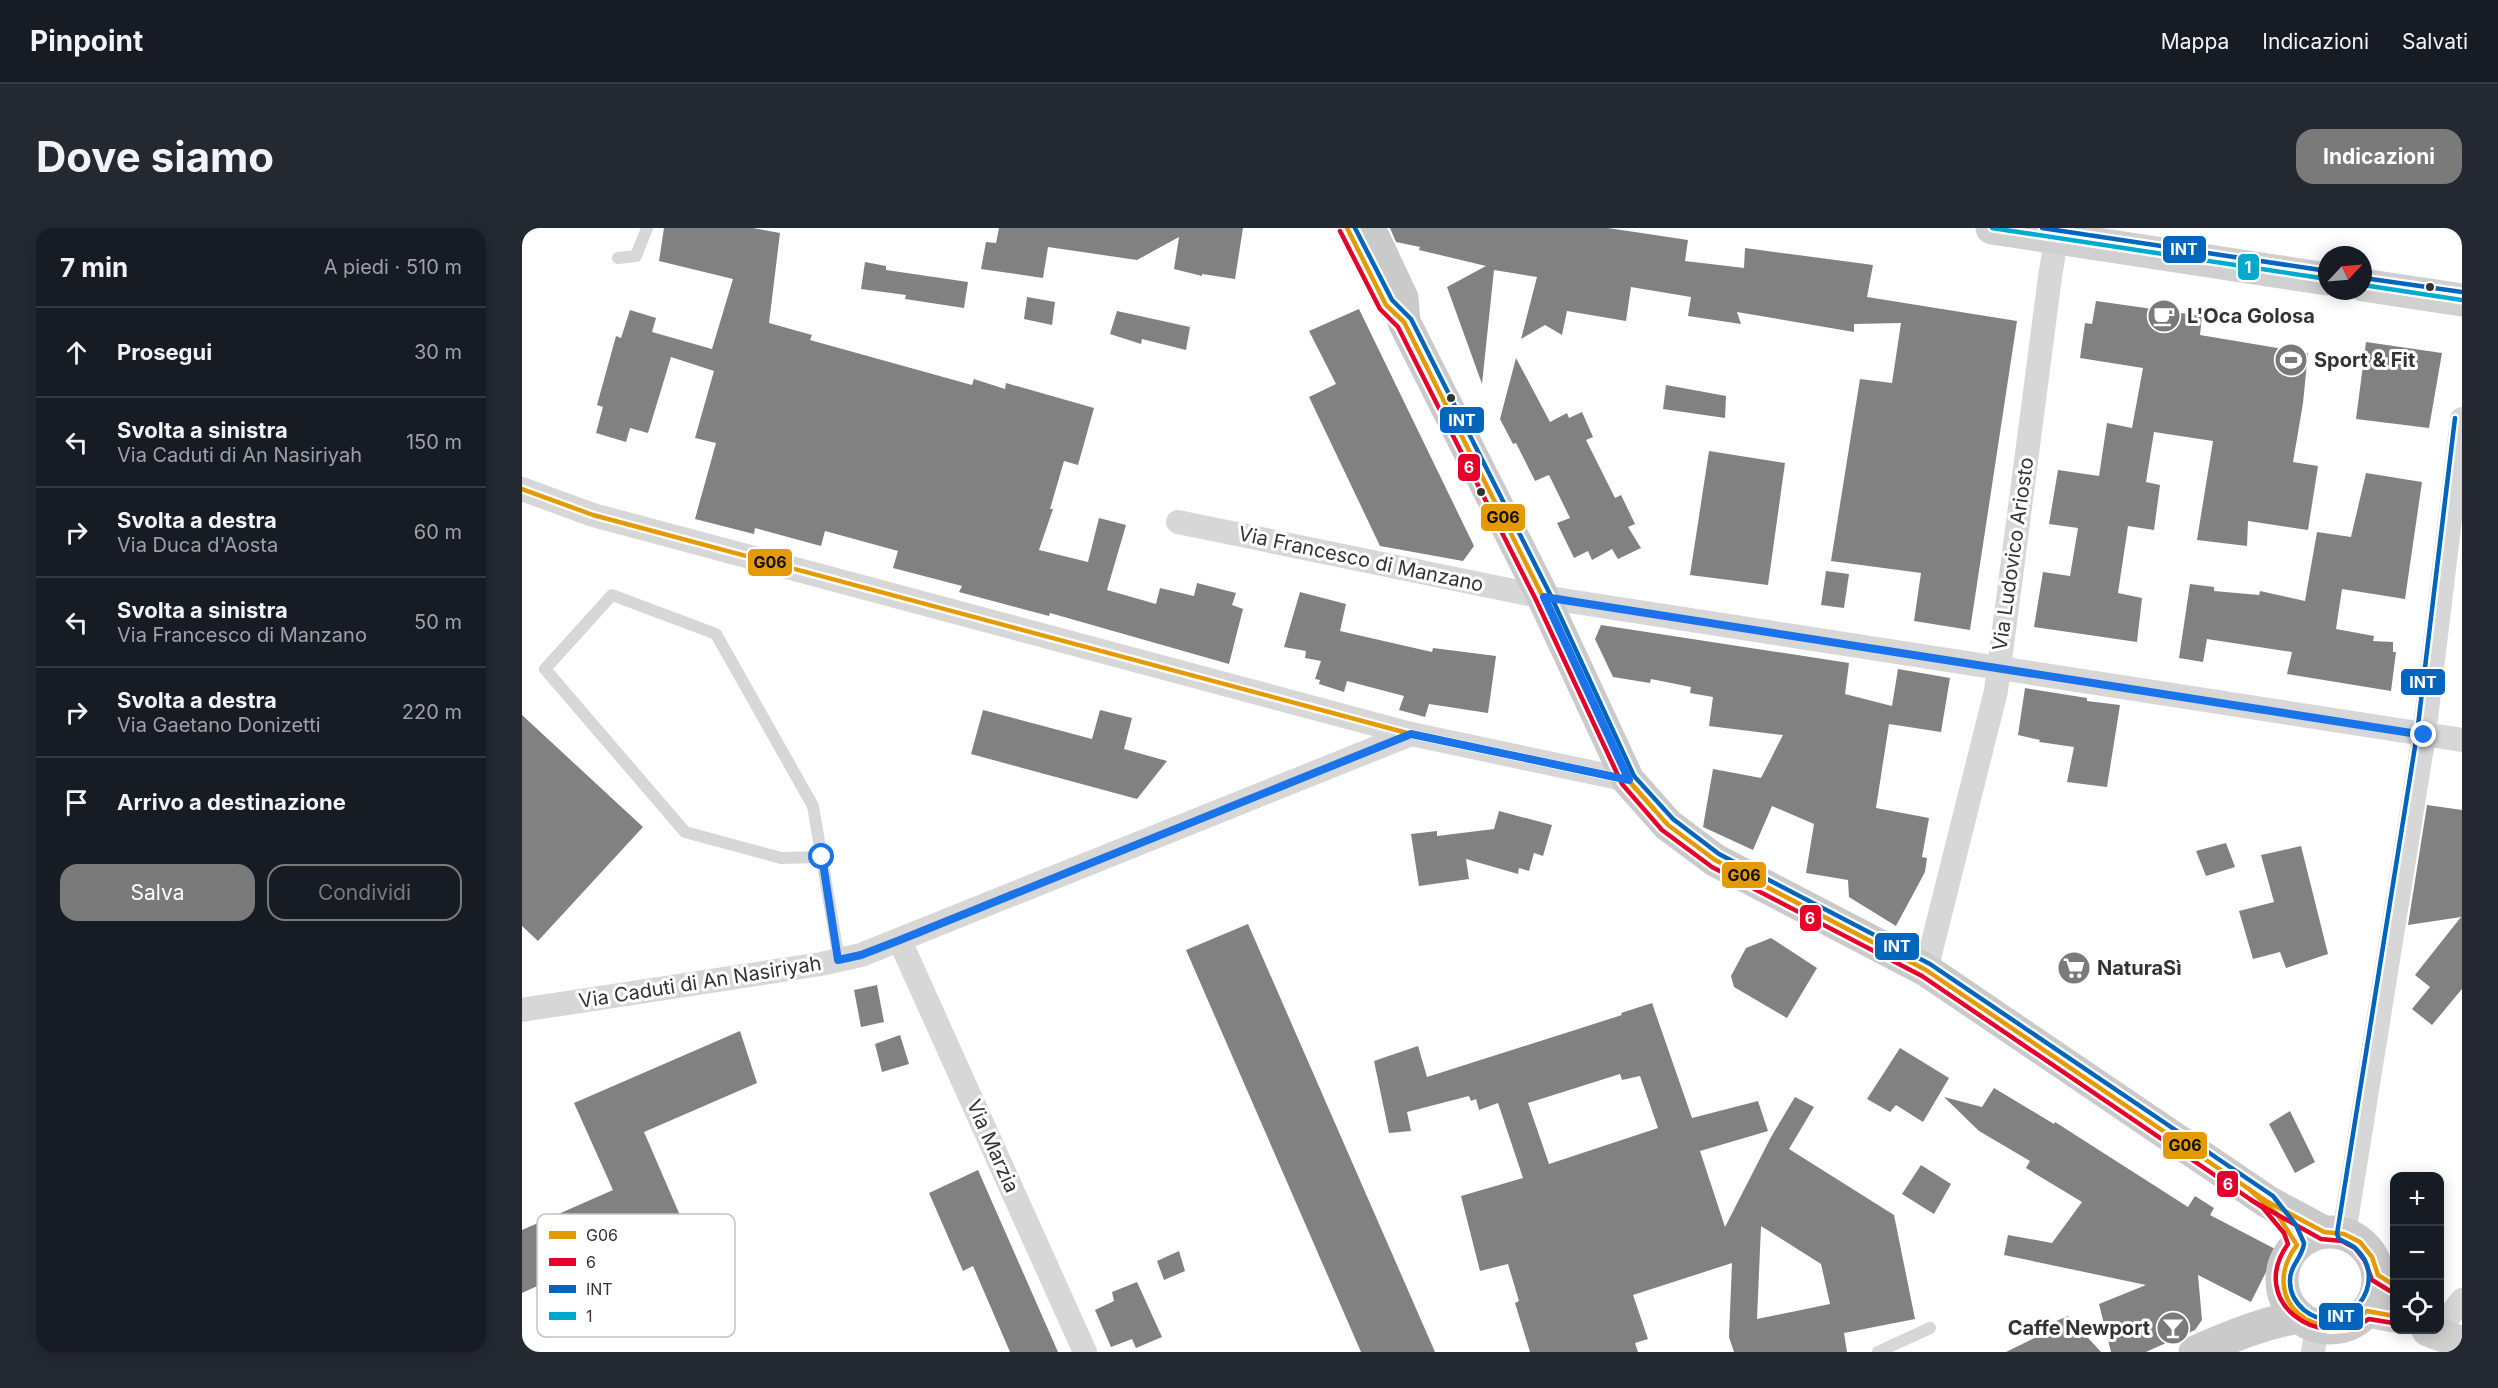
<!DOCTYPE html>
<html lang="it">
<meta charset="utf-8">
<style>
:root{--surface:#171b24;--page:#242831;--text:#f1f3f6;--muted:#9ea1a6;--line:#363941;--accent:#7a7a7a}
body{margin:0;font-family:Inter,sans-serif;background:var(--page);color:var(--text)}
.controls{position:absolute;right:18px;bottom:18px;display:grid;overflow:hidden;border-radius:12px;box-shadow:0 3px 15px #0003}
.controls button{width:54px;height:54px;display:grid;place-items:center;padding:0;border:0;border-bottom:2px solid var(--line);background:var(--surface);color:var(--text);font:30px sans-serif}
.compass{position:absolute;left:1796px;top:18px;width:54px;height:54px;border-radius:50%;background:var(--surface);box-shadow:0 3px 15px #0003;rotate:64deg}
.stop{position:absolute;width:18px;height:18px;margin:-14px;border:4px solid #1a73e8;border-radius:50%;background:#fff}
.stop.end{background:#1a73e8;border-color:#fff;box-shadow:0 2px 6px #0008}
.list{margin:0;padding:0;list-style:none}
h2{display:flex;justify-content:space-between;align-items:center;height:78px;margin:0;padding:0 24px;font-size:26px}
h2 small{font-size:20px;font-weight:400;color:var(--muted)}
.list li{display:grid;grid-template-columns:39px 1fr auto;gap:18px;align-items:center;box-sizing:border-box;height:90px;padding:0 24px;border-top:2px solid var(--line)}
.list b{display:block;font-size:22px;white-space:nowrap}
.list p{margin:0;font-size:20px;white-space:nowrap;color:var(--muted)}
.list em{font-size:20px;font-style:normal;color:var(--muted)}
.actions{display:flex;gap:12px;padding:18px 24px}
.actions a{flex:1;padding:14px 0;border:2px solid var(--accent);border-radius:18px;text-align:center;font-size:21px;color:var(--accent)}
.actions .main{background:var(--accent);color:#fff}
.icon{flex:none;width:33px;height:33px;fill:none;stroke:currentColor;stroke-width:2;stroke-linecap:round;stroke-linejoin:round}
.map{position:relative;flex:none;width:1940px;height:1124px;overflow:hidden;border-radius:18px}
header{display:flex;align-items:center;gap:36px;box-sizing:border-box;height:84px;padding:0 30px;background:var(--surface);border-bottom:2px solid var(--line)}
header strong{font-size:28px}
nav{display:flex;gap:33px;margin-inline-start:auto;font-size:21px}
.intro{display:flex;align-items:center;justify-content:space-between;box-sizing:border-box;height:144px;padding:0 36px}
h1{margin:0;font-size:42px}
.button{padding:15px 27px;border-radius:18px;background:var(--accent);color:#fff;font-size:21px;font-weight:700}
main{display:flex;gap:36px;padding:0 36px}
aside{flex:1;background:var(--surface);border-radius:18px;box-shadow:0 3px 15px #0003}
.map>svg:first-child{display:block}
.building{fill:#818181;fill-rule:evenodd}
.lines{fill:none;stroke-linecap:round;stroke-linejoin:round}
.service{stroke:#d7d7d7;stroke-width:12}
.minor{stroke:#d7d7d7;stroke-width:24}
.secondary{stroke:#d0d0d0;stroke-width:33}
.primary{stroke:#cacaca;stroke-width:33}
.bus-1-casing{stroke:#fff;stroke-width:9}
.bus-2-casing{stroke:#fff;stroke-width:9}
.bus-3-casing{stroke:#fff;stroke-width:9}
.bus-4-casing{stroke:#fff;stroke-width:9}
.bus-1{stroke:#e39a05;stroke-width:4.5}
.bus-2{stroke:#e4002b;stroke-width:4.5}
.bus-3{stroke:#0065bd;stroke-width:4.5}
.bus-4{stroke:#00a9ce;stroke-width:4.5}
.route{stroke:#1a73e8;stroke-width:8}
.bus-dot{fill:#333;stroke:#fff;stroke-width:2}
.labels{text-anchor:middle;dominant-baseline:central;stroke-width:6;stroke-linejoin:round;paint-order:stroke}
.poi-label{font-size:20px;font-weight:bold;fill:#333;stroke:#fff;text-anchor:start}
.street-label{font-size:20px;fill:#333;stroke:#fff}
.key{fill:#fff;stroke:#c2c2c2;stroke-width:1.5}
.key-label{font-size:16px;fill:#333}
.line-badge{stroke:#fff;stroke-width:2}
.badge-label{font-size:16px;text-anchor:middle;font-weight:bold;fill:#fff}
.pale-badge-label{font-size:16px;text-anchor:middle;font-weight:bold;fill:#111}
</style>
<header>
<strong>Pinpoint</strong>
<nav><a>Mappa</a><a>Indicazioni</a><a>Salvati</a></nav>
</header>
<div class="intro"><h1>Dove siamo</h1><a class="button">Indicazioni</a></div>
<main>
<aside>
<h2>7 min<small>A piedi · 510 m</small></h2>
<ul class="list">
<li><svg class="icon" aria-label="ahead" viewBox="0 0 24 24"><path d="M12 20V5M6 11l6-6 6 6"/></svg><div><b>Prosegui</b></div><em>30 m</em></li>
<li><svg class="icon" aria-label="left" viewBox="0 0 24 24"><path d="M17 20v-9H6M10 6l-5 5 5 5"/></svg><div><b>Svolta a sinistra</b><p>Via Caduti di An Nasiriyah</p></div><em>150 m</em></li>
<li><svg class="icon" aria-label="right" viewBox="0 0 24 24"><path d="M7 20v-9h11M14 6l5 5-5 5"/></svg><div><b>Svolta a destra</b><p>Via Duca d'Aosta</p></div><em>60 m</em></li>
<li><svg class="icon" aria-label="left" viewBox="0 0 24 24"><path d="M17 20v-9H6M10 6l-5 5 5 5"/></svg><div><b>Svolta a sinistra</b><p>Via Francesco di Manzano</p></div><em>50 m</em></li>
<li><svg class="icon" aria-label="right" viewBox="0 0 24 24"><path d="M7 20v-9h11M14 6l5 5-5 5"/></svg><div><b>Svolta a destra</b><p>Via Gaetano Donizetti</p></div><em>220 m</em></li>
<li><svg class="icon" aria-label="arrive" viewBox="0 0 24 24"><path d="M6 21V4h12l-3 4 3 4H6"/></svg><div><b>Arrivo a destinazione</b></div></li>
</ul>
<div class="actions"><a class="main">Salva</a><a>Condividi</a></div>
</aside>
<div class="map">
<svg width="1940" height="1124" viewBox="0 0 1940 1124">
<rect width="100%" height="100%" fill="#fff"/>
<g class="building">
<path d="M 142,0 L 231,0 L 258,5 L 247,95 L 290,107 L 288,112 L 450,157 L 452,151 L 483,161 L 484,155 L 572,180 L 556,237 L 542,233 L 528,281 L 531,281 L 517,322 L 566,334 L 577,290 L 604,297 L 585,362 L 634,376 L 638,360 L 672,368 L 675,355 L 714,365 L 710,377 L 721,381 L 707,436 L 528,385 L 527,388 L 437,364 L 440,358 L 371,340 L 376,323 L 303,303 L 299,318 L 233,300 L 232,306 L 173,291 L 194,215 L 173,210 L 192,143 L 149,129 L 126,205 L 108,200 L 104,214 L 74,205 L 81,179 L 75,177 L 94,108 L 99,110 L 108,82 L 134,90 L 130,104 L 190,121 L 211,51 L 137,33 Z"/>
<path d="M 477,0 L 721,0 L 713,51 L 680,46 L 680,48 L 652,41 L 657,9 L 615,32 L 526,19 L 521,50 L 459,41 L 464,14 L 474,15 Z"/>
<path d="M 868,0 L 1086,0 L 1166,12 L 1163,33 L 1222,40 L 1223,20 L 1351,37 L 1345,69 L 1495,93 L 1448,402 L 1392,393 L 1399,345 L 1309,333 L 1338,151 L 1370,155 L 1379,95 L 1332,96 L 1332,104 L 1215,84 L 1219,96 L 1166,88 L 1169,69 L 1109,59 L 1104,93 L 1045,83 L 1040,107 L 1023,97 L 999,111 L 1015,49 L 972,42 L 960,156 L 925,59 L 964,38 L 897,22 L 898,19 L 874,14 Z"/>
<path d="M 343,34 L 364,38 L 364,42 L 446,54 L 442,80 L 383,71 L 384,67 L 339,61 Z"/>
<path d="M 505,69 L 533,74 L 530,97 L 502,91 Z"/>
<path d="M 1574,73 L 1680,88 L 1678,107 L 1786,125 L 1781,175 L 1771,234 L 1796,238 L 1786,302 L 1726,293 L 1725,318 L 1675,312 L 1691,213 L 1632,204 L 1624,254 L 1638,257 L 1632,302 L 1606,298 L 1596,365 L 1620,370 L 1615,414 L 1512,399 L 1521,344 L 1548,348 L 1556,300 L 1527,296 L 1536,242 L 1577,248 L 1585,195 L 1610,200 L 1621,140 L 1558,130 L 1563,95 L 1570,96 Z"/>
<path d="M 837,81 L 952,318 L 941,333 L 858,318 L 787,169 L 814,156 L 787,103 Z"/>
<path d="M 595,83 L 668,99 L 664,122 L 620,111 L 619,116 L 588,106 Z"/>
<path d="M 1844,114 L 1920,125 L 1907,200 L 1834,191 Z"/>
<path d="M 994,130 L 1028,194 L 1045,185 L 1047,190 L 1060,184 L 1071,209 L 1064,212 L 1093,270 L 1099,267 L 1113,296 L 1106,299 L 1119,320 L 1096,331 L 1090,321 L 1070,332 L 1066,323 L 1052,330 L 1035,295 L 1048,290 L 1027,247 L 1013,253 L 994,215 L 991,216 L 978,191 Z"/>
<path d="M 1144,157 L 1204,168 L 1203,190 L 1141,181 Z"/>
<path d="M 1187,223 L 1263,235 L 1246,357 L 1168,347 Z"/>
<path d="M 1844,245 L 1900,254 L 1883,371 L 1820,361 L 1814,401 L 1852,408 L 1851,413 L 1871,414 L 1871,424 L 1874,424 L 1869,463 L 1765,446 L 1770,424 L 1685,411 L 1681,434 L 1657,430 L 1668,356 L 1692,359 L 1692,363 L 1737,367 L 1738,363 L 1783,373 L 1795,304 L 1829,309 Z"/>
<path d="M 1304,343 L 1327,346 L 1322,380 L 1299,377 Z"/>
<path d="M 778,364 L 824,376 L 818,403 L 910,424 L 911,420 L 974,428 L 966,485 L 907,476 L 903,489 L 877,482 L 882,468 L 825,453 L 822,464 L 797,456 L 798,452 L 793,451 L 799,433 L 783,430 L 784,423 L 762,419 Z"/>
<path d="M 1079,397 L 1327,435 L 1323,466 L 1370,478 L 1376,441 L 1428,450 L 1419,504 L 1367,496 L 1354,580 L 1407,590 L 1400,629 L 1405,630 L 1403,644 L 1374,698 L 1327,669 L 1326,652 L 1284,645 L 1292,596 L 1250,578 L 1231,622 L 1181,599 L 1191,541 L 1239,550 L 1261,507 L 1187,498 L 1191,469 L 1168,465 L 1169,459 L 1129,451 L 1128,455 L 1091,449 L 1073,411 Z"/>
<path d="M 1503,460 L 1565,470 L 1565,473 L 1598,477 L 1585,559 L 1545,554 L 1552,519 L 1517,514 L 1518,512 L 1496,507 Z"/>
<path d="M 461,482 L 570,511 L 578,482 L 610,490 L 602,521 L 645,533 L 615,571 L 449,526 Z"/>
<path d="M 0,487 L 121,599 L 16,713 L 0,698 Z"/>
<path d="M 1905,577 L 1940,582 L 1940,761 L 1910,797 L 1890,781 L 1908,759 L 1893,747 L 1939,689 L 1886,697 Z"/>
<path d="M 977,583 L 1030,597 L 1021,628 L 1012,625 L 1007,643 L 997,640 L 996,646 L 944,631 L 947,651 L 897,658 L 889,606 L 915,603 L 915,608 L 972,601 Z"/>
<path d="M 1704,615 L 1713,639 L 1684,648 L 1674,623 Z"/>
<path d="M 1779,618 L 1806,726 L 1764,740 L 1758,724 L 1731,731 L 1717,683 L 1752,674 L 1739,627 Z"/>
<path d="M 726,696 L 913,1124 L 839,1124 L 664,722 Z"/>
<path d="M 1249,710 L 1295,740 L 1265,790 L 1212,759 L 1209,748 L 1224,720 Z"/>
<path d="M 355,757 L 362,794 L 339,799 L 332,762 Z"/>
<path d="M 1130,775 L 1170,890 L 1236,873 L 1246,903 L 1178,923 L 1203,999 L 1249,909 L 1273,869 L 1292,879 L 1267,921 L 1372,987 L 1393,1091 L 1322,1105 L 1325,1124 L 1212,1124 L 1207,1109 L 1210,1035 L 1111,1067 L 1126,1111 L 1113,1115 L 1116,1124 L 1008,1124 L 993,1075 L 997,1073 L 986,1036 L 958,1043 L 939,968 L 1001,950 L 976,875 L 957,882 L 954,871 L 949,873 L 947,868 L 885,884 L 889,903 L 867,905 L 852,833 L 896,818 L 905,849 L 1100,787 L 1099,785 ZM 1098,846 L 1100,852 L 1118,848 L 1136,900 L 1027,936 L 1006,875 ZM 1239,998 L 1299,1036 L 1308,1076 L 1235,1091 Z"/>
<path d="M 218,803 L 235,855 L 122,904 L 160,992 L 0,1065 L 0,1002 L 91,962 L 52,875 Z"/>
<path d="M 378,807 L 387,836 L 360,844 L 353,816 Z"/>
<path d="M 1378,820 L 1427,850 L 1401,894 L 1374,877 L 1368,884 L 1345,871 Z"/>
<path d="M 1472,860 L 1532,896 L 1533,894 L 1666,979 L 1673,968 L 1692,980 L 1688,987 L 1755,1022 L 1729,1074 L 1676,1047 L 1680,1092 L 1673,1102 L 1624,1124 L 1589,1124 L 1577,1076 L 1624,1057 L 1482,1027 L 1486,1007 L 1530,1015 L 1560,974 L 1504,940 L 1508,933 L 1457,903 L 1422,869 L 1460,879 Z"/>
<path d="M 1768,883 L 1793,934 L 1773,945 L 1747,896 Z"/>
<path d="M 1399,937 L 1429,956 L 1412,986 L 1380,966 Z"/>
<path d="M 456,942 L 536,1124 L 488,1124 L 451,1038 L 441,1043 L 407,965 Z"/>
<path d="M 657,1023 L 663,1043 L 642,1052 L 635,1033 Z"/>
<path d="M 615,1054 L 640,1109 L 614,1120 L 610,1111 L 589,1119 L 573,1082 L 592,1073 L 590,1064 Z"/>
<path d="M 1546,1088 L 1579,1124 L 1484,1124 L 1529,1102 L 1527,1096 Z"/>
</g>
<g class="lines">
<g class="service">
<path d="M 96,30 L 114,28 L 125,0"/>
<path d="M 300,629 L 259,630 L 163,604 L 23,441 L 90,367 L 194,406 L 291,578 L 317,732"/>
<path d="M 1356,1124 L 1408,1100"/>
</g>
<g class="minor">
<path d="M 0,261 L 71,287 L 889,506 L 1106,552"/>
<path d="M 656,294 L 1021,369 L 1940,512"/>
<path d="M 378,713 L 563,1124"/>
<path d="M 1404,742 L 1474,463 L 1528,49 L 1536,0"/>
<path d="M 0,782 L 299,736 L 339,727 L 889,506"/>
<path d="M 1822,1006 L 1902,507 L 1940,191"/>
<path d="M 1926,1090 L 1940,1072"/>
<path d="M 1791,1124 L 1795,1098"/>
</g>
<g class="secondary">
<path d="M 1470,0 L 1805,51"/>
<path d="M 1841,57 L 1940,72"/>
<path d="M 1856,1047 L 1872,1057"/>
<path d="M 1845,1083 L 1872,1088"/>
<path d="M 1906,1102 L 1940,1115"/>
</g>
<g class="primary">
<path d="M 847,0 L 880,70 L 882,94 L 1021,369 L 1106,552 L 1146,597 L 1193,632 L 1404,742 L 1746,974 L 1802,1004"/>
<circle cx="1808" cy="1052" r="48"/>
<path d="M 1673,1124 C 1708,1109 1740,1095 1778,1089"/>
</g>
<g class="bus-1-casing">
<g id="bus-1">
<path d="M 825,0 L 864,77 L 882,94 L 1021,369 L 1106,552 L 1132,581"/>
<path d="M 0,261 L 71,287 L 889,506 L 1106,552 L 1146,597 L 1193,632 L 1404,742 L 1746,974 L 1802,1004 L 1822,1006 L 1838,1014 L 1850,1029 L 1856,1047 L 1872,1057"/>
<path d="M 1727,961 L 1755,986 L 1775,1017 C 1734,1070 1795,1124 1845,1083 L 1872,1088"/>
</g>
</g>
<g class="bus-2-casing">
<g id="bus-2">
<path d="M 818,3 L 858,81 L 876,99 L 1014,372 L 1100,556 L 1140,602 L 1190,639 L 1400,748 L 1741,980 L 1762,1005 L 1766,1016 C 1725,1073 1796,1124 1847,1091 L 1871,1095"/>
<path d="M 1729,972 L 1799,1011 L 1820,1013 L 1833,1020 L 1843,1033 L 1850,1052 L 1868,1063"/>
</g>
</g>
<g class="bus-3-casing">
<g id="bus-3">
<path d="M 833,0 L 870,72 L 889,91 L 1028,366 L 1112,548 L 1151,591 L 1197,626 L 1408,736 L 1751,968 L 1774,997 L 1782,1015 C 1781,1029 1767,1038 1768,1054 C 1768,1065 1774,1075 1782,1082 C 1823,1115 1871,1053 1833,1020 C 1829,1016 1822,1014 1817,1011 L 1815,1006 L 1895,506 L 1933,190"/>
<path d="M 1520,0 L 1805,43"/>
<path d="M 1842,50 L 1940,64"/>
</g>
</g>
<g class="bus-4-casing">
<g id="bus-4">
<path d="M 1470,0 L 1805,51"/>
<path d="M 1841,57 L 1940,72"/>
</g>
</g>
<use href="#bus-1" class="bus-1"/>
<use href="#bus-2" class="bus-2"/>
<use href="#bus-3" class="bus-3"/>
<use href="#bus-4" class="bus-4"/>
</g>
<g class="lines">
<path class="route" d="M 300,629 L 316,732 L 339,727 L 378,712 L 889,506 L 1107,552 L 1022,369 L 1902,507"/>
</g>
<defs>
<g id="cafe-disc" transform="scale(1.725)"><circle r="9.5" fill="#7a7a7a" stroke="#fff"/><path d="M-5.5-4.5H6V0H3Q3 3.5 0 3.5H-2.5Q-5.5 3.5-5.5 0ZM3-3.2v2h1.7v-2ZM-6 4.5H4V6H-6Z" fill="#fff"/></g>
<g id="stadium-disc" transform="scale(1.725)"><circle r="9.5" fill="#7a7a7a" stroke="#fff"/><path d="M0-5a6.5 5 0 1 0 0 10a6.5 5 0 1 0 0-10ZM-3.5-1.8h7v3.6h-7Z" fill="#fff"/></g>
<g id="supermarket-disc" transform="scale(1.725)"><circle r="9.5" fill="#7a7a7a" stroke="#fff"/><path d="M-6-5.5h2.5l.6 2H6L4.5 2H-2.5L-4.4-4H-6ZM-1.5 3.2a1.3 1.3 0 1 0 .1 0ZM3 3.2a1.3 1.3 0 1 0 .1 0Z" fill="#fff"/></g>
<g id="bar-disc" transform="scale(1.725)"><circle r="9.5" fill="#7a7a7a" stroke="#fff"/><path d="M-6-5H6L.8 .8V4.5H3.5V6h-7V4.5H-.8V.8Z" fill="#fff"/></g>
</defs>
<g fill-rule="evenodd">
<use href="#cafe-disc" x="1642" y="88"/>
<use href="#stadium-disc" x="1769" y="132"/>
<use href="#supermarket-disc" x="1552" y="740"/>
<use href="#bar-disc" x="1651" y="1100"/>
</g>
<g class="bus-dot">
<circle cx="1908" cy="59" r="5"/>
<circle cx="929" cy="170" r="5"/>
<circle cx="959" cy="264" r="5"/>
</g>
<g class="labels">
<g class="poi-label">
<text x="1665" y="88">L'Oca Golosa</text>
<text x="1792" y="132">Sport &amp; Fit</text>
<text x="1575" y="740">NaturaSì</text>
<text x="1628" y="1100" text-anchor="end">Caffe Newport</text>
</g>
<g class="street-label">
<text transform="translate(1491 326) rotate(-82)">Via Ludovico Ariosto</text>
<text transform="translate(839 331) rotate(12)">Via Francesco di Manzano</text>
<text transform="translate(178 754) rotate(-9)">Via Caduti di An Nasiriyah</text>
<text transform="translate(471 918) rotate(66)">Via Marzia</text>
</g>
</g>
<rect x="15" y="986" width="198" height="123" rx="9" class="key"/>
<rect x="27" y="1003" width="27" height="8" fill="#e39a05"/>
<rect x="27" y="1030" width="27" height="8" fill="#e4002b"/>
<rect x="27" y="1057" width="27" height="8" fill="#0065bd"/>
<rect x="27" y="1084" width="27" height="8" fill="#00a9ce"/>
<g class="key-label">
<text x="64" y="1013">G06</text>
<text x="64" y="1040">6</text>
<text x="64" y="1067">INT</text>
<text x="64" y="1094">1</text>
</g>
<g class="line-badge">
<rect x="1640" y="7" width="45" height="29" rx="6" fill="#0065bd"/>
<rect x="1715" y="25" width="23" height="28" rx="6" fill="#00a9ce"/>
<rect x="917" y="178" width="46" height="28" rx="6" fill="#0065bd"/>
<rect x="935" y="225" width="24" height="29" rx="6" fill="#e4002b"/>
<rect x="958" y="275" width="46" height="29" rx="6" fill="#e39a05"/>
<rect x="225" y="320" width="46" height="29" rx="6" fill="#e39a05"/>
<rect x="1878" y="440" width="46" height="28" rx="6" fill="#0065bd"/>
<rect x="1199" y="633" width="46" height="28" rx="6" fill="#e39a05"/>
<rect x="1277" y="676" width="23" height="28" rx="6" fill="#e4002b"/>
<rect x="1352" y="704" width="46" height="29" rx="6" fill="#0065bd"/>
<rect x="1640" y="903" width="46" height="29" rx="6" fill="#e39a05"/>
<rect x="1694" y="942" width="23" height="28" rx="6" fill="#e4002b"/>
<rect x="1796" y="1074" width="46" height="29" rx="6" fill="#0065bd"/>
</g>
<g class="badge-label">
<text x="1662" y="27">INT</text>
<text x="1726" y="45">1</text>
<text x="940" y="198">INT</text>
<text x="947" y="245">6</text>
<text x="1901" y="460">INT</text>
<text x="1288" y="696">6</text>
<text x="1375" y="724">INT</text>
<text x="1706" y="962">6</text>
<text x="1819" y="1094">INT</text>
</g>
<g class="pale-badge-label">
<text x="981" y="295">G06</text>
<text x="248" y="340">G06</text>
<text x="1222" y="653">G06</text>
<text x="1663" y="923">G06</text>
</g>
</svg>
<div class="controls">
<button>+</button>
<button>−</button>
<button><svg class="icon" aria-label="locate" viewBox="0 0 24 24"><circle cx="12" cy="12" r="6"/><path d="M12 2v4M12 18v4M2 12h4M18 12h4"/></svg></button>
</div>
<svg class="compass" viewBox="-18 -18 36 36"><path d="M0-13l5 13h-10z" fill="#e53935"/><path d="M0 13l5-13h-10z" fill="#9ea1a6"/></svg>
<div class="stop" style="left:300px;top:629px"></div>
<div class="stop end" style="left:1902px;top:507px"></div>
</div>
</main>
